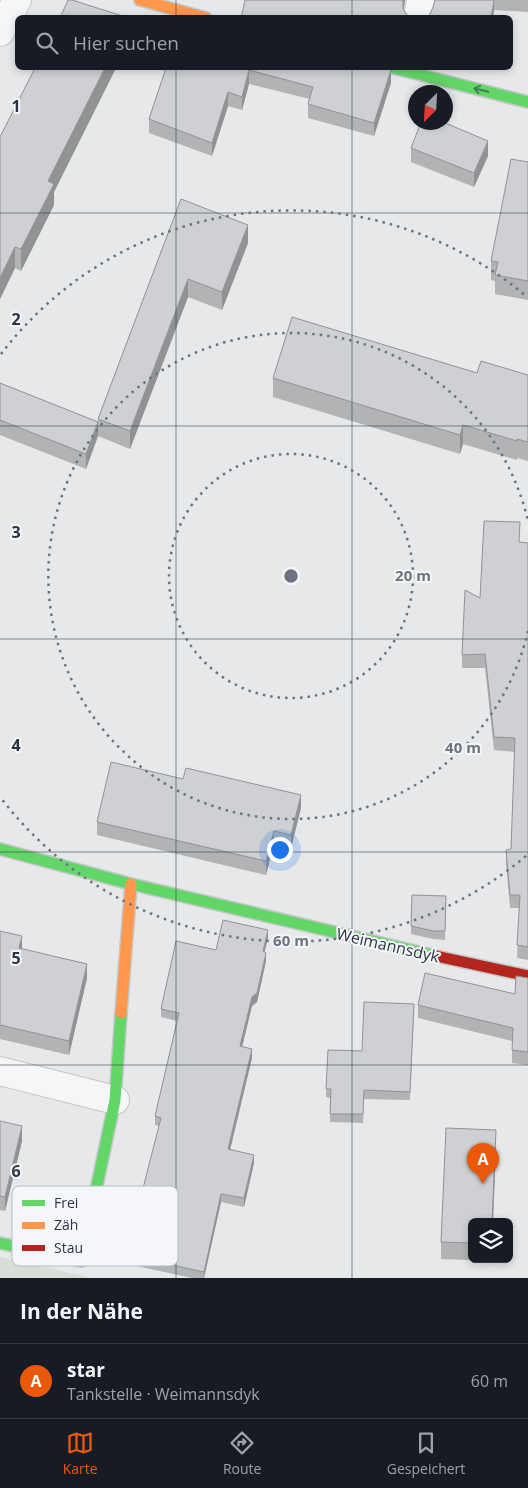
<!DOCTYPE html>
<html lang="de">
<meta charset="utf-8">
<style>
:root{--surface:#171b24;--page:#20242c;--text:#f1f3f6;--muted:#9ea1a6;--line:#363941;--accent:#ea580c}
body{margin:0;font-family:"Open Sans",sans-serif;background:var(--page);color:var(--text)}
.controls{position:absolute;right:15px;bottom:15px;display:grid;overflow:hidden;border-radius:8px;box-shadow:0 2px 8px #0003}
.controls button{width:45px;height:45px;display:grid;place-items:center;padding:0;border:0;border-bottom:1px solid var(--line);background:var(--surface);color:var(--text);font:25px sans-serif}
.compass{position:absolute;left:408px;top:85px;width:45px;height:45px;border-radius:50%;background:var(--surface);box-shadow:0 2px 8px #0003;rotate:204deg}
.you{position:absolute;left:279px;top:849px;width:18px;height:18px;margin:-12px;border:4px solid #fff;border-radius:50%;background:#1a73e8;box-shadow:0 0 0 8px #1a73e833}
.badge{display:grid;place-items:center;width:32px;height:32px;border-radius:50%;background:var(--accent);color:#fff;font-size:16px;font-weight:700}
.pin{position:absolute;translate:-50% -41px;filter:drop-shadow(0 1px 2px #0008)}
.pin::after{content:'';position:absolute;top:26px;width:18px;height:15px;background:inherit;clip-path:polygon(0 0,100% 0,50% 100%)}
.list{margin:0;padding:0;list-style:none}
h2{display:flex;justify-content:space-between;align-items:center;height:65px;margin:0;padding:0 20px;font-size:21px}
h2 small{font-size:16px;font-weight:400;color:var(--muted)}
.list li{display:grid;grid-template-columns:32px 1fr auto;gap:15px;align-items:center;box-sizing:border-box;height:75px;padding:0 20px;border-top:1px solid var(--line)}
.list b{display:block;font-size:19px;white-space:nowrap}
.list p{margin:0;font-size:16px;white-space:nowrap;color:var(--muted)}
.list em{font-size:16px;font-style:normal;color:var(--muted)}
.icon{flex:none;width:28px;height:28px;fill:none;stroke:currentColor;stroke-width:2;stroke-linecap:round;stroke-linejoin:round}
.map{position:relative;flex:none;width:528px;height:1278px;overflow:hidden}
.search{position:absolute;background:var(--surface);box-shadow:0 2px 8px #0003;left:15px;right:15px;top:15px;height:55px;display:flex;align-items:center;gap:12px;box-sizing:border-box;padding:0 18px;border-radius:8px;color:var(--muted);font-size:19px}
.sheet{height:140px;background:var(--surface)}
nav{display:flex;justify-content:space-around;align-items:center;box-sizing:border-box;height:70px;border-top:1px solid var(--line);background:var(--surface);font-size:14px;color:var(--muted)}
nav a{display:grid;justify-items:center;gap:2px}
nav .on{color:var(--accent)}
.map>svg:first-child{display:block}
.green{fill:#d6ded6}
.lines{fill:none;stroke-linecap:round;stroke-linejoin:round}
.street-casing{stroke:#c4c6c8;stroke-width:30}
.fast-casing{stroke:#c4c6c8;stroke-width:14}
.slow-casing{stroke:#c4c6c8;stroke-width:14}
.jam-casing{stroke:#c4c6c8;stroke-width:14}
.street{stroke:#f5f6f7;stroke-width:28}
.fast{stroke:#63d668;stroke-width:11}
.slow{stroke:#ff974d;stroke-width:11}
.jam{stroke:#b3261e;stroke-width:11}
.wall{fill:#b1b3b5}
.shaded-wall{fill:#909294}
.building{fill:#ced0d3;stroke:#909294}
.oneway{stroke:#447d55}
.grid{fill:none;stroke:#2b3445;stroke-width:1;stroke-opacity:0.55}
.ring{fill:none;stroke:#6c737f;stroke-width:2.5;stroke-dasharray:2.5 5}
.labels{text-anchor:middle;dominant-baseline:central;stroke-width:4;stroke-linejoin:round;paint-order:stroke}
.street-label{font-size:16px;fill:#2b3445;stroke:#f4f6f9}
.key{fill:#f4f6f9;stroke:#b8bcc3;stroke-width:1}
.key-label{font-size:14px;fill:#2b3445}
.grid-label{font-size:16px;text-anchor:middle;font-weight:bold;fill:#2b3445;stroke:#f4f6f9;stroke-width:4;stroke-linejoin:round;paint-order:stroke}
.centre{fill:#6c737f;stroke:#f4f6f9;stroke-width:2.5}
.ring-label{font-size:15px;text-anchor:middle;font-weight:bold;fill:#6c737f;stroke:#f4f6f9;stroke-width:4;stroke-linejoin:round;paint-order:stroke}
</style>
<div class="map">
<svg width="528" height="1278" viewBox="0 0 528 1278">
<rect width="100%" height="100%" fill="#e6e8ea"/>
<path class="green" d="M 0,1257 L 92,1278 L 0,1278 Z"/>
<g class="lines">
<g class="street-casing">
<g id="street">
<path d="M 418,18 L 421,0"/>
<path d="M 0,32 L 17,0"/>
<path d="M 0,1071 L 115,1100"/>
</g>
</g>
<g class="fast-casing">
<g id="fast">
<path d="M 394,68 L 528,102"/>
<path d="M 0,849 L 131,884 L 436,956"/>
<path d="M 0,1243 L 81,1261 L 115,1100 L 121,1013"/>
</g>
</g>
<g class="slow-casing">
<g id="slow">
<path d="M 140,0 L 206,18"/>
<path d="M 121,1013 L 131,884"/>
</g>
</g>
<g class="jam-casing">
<path id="jam" d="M 436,956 L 528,976"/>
</g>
<use href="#street" class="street"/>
<use href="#fast" class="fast"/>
<use href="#slow" class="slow"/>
<use href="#jam" class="jam"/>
</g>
<g class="wall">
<path d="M 435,0 L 528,0 L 528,12 L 494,10 L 430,14 L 433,7 Z"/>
<path d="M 35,68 L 116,68 L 54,192 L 54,205 L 21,271 L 15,268 L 0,299 L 0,137 Z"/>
<path d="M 166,68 L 386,68 L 391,83 L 374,136 L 308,118 L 308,104 L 310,99 L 249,84 L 242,110 L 228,106 L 212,156 L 149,133 L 149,119 Z"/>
<path d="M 476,68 L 486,68 L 485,69 Z"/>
<path d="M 411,148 L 488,156 L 474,187 L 411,162 Z"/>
<path d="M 528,162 L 528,300 L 495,294 L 495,281 L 491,280 L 491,261 Z"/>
<path d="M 181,199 L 248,243 L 222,310 L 188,297 L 130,449 L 98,436 L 86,469 L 0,435 L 0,383 L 98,422 L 98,419 Z"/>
<path d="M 477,373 L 528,375 L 528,461 L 517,458 L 517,460 L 463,444 L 460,454 L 273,397 L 273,378 Z"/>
<path d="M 520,542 L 528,543 L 528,960 L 517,958 L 519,908 L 510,908 L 506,863 L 506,850 L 511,849 L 515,752 L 494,750 L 485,668 L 462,668 L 462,655 L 480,598 Z"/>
<path d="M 301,808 L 291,848 L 274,844 L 266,875 L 97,835 L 97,822 Z"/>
<path d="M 412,895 L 446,896 L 445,940 L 433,939 L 411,934 Z"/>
<path d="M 0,931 L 22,949 L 87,978 L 69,1055 L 0,1039 Z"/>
<path d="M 268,938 L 264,952 L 266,961 L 257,1002 L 252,1006 L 242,1047 L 252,1058 L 230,1150 L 254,1163 L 244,1207 L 221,1202 L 204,1278 L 192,1278 L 132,1265 L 132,1256 L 134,1249 L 130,1247 L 130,1239 L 159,1126 L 155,1125 L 155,1116 L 177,1021 L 161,1017 L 161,1009 L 216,950 Z"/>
<path d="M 525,978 L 528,978 L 528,1065 L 512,1063 L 512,1041 L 418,1018 L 418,1005 L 515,994 Z"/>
<path d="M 414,1012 L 410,1100 L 364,1099 L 363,1123 L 330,1122 L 330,1098 L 326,1097 L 328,1050 L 362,1051 Z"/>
<path d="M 0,1121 L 22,1141 L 5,1211 L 0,1210 Z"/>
<path d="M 496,1147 L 493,1222 L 472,1222 L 472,1259 L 491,1259 L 491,1261 L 441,1259 L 441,1242 Z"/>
</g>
<g class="shaded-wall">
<path d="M 403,0 L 405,0 L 403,15 Z"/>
<path d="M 494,0 L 494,10 L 493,18 L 491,18 Z"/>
<path d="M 105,68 L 116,68 L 54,192 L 54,205 L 21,271 L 21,249 L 48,181 Z"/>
<path d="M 249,70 L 249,84 L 242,110 L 242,97 Z"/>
<path d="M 391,70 L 391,83 L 374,136 L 374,123 Z"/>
<path d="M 228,92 L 228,106 L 212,156 L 212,143 Z"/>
<path d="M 488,141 L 488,156 L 474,187 L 474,173 Z"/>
<path d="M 248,225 L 248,243 L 222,310 L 222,292 Z"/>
<path d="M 15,247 L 15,268 L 0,299 L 0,278 Z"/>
<path d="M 188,279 L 188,297 L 130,449 L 130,431 Z"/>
<path d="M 98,422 L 98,436 L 86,469 L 86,454 Z"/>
<path d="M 463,425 L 463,444 L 460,454 L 460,435 Z"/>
<path d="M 301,795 L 301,808 L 291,848 L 291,835 Z"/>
<path d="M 274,831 L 274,844 L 266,875 L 266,861 Z"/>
<path d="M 268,930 L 268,938 L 263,959 L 263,951 Z"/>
<path d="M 22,936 L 22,950 L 19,948 Z"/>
<path d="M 266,953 L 266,961 L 257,1002 L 252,1006 L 240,1055 L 240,1046 L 252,997 Z"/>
<path d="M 87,964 L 87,978 L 69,1055 L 69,1041 Z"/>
<path d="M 252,1049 L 252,1058 L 228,1158 L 228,1149 Z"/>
<path d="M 22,1126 L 22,1141 L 5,1211 L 5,1197 Z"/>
<path d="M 496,1130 L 496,1147 L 493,1222 L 492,1222 Z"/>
<path d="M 254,1155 L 254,1163 L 244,1207 L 244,1198 Z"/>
<path d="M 221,1194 L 221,1202 L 204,1278 L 204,1272 Z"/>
</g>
<g class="building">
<path d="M 68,0 L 72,0 L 129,18 L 60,18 Z"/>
<path d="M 245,0 L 403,0 L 403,9 L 408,16 L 410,18 L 241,18 Z"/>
<path d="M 435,0 L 494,0 L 491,18 L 426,18 L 430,14 L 433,7 Z"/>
<path d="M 35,68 L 105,68 L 48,181 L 54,184 L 21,249 L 15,247 L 0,278 L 0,137 Z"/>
<path d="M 166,68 L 386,68 L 391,70 L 374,123 L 308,104 L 313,87 L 249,70 L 242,97 L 228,92 L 212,143 L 149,119 Z"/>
<path d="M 421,122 L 443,122 L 488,141 L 474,173 L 411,148 Z"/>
<path d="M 511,159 L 528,162 L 528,281 L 495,275 L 498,262 L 491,261 Z"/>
<path d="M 181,199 L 248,225 L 222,292 L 188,279 L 130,431 L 98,419 Z"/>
<path d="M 292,317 L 477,373 L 481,361 L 528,375 L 528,442 L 517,439 L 517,441 L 463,425 L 460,435 L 273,378 Z"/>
<path d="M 0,383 L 98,422 L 86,454 L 0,420 Z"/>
<path d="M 484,521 L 520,522 L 519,542 L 528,543 L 528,947 L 517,945 L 520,895 L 510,895 L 506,850 L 511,849 L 515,738 L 494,737 L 485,654 L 462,655 L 465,590 L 480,598 Z"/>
<path d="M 111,762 L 183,779 L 186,768 L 301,795 L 291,835 L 274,831 L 266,861 L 97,822 Z"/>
<path d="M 412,895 L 446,896 L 445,931 L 433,931 L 411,926 Z"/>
<path d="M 223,920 L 268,930 L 263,951 L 266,953 L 257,993 L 252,997 L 240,1046 L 252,1049 L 228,1149 L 254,1155 L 244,1198 L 221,1194 L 204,1272 L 132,1256 L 136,1241 L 130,1239 L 161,1118 L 155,1116 L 179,1013 L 161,1009 L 176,941 L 216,950 Z"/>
<path d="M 0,931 L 22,936 L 19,948 L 87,964 L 69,1041 L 0,1025 Z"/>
<path d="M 425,973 L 515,994 L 516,976 L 528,978 L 528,1052 L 512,1050 L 513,1028 L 418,1005 Z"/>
<path d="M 364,1002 L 414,1004 L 410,1092 L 364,1090 L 363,1114 L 330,1114 L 331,1089 L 326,1089 L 328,1050 L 362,1051 Z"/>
<path d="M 0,1121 L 22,1126 L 5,1197 L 0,1196 Z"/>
<path d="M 446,1128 L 496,1130 L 492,1222 L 472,1222 L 472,1243 L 441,1242 Z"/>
</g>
<defs><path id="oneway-shaft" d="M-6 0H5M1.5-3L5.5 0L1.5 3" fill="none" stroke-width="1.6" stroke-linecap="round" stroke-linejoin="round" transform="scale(1.25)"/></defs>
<use class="oneway" href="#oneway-shaft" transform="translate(481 90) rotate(-166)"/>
<path class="grid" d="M 176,0 L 176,18M 352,0 L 352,18M 176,68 L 176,1278M 352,68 L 352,1278M 0,213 L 528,213M 0,426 L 528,426M 0,639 L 528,639M 0,852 L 528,852M 0,1065 L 528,1065"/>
<g class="ring">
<circle cx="291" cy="576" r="122"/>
<path d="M528 631A243 243 0 1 1 528 521"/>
<path d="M526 856A365 365 0 0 1 1 798M1 354A365 365 0 0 1 526 296"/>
</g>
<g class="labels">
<g class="street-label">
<text transform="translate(388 945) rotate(13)">Weimannsdyk</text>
</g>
</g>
<rect x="12" y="1186" width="166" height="80" rx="8" class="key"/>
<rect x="22" y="1200" width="23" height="6" fill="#63d668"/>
<rect x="22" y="1222" width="23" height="7" fill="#ff974d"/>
<rect x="22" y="1245" width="23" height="6" fill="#b3261e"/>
<g class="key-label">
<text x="54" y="1208">Frei</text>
<text x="54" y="1230">Zäh</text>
<text x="54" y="1253">Stau</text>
</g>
<g class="grid-label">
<text x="16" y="112">1</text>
<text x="16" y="325">2</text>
<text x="16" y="538">3</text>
<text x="16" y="751">4</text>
<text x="16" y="964">5</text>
<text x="16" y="1177">6</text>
</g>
<circle cx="291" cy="576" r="8" class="centre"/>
<g class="ring-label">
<text x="413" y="581">20 m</text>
<text x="463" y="753">40 m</text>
<text x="291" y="946">60 m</text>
</g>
</svg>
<div class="controls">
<button><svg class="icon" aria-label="layers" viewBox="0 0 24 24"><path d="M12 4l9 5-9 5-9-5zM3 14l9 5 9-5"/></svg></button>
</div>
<svg class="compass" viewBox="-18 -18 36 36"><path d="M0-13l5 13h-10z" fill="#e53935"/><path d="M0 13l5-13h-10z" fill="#9ea1a6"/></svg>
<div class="you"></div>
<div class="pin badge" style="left:483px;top:1184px">A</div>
<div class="search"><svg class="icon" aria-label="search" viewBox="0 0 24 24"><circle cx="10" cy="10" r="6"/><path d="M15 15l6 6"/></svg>Hier suchen</div>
</div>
<section class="sheet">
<h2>In der Nähe<small></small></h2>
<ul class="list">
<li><span class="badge">A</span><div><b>star</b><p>Tankstelle · Weimannsdyk</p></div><em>60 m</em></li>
</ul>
</section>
<nav>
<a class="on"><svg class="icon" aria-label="map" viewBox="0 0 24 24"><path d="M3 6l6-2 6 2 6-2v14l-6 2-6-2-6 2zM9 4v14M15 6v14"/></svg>Karte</a>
<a><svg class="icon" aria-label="directions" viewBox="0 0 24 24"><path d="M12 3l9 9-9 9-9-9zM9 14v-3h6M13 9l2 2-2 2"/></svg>Route</a>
<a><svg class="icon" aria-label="saved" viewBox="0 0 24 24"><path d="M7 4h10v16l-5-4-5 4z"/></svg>Gespeichert</a>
</nav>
